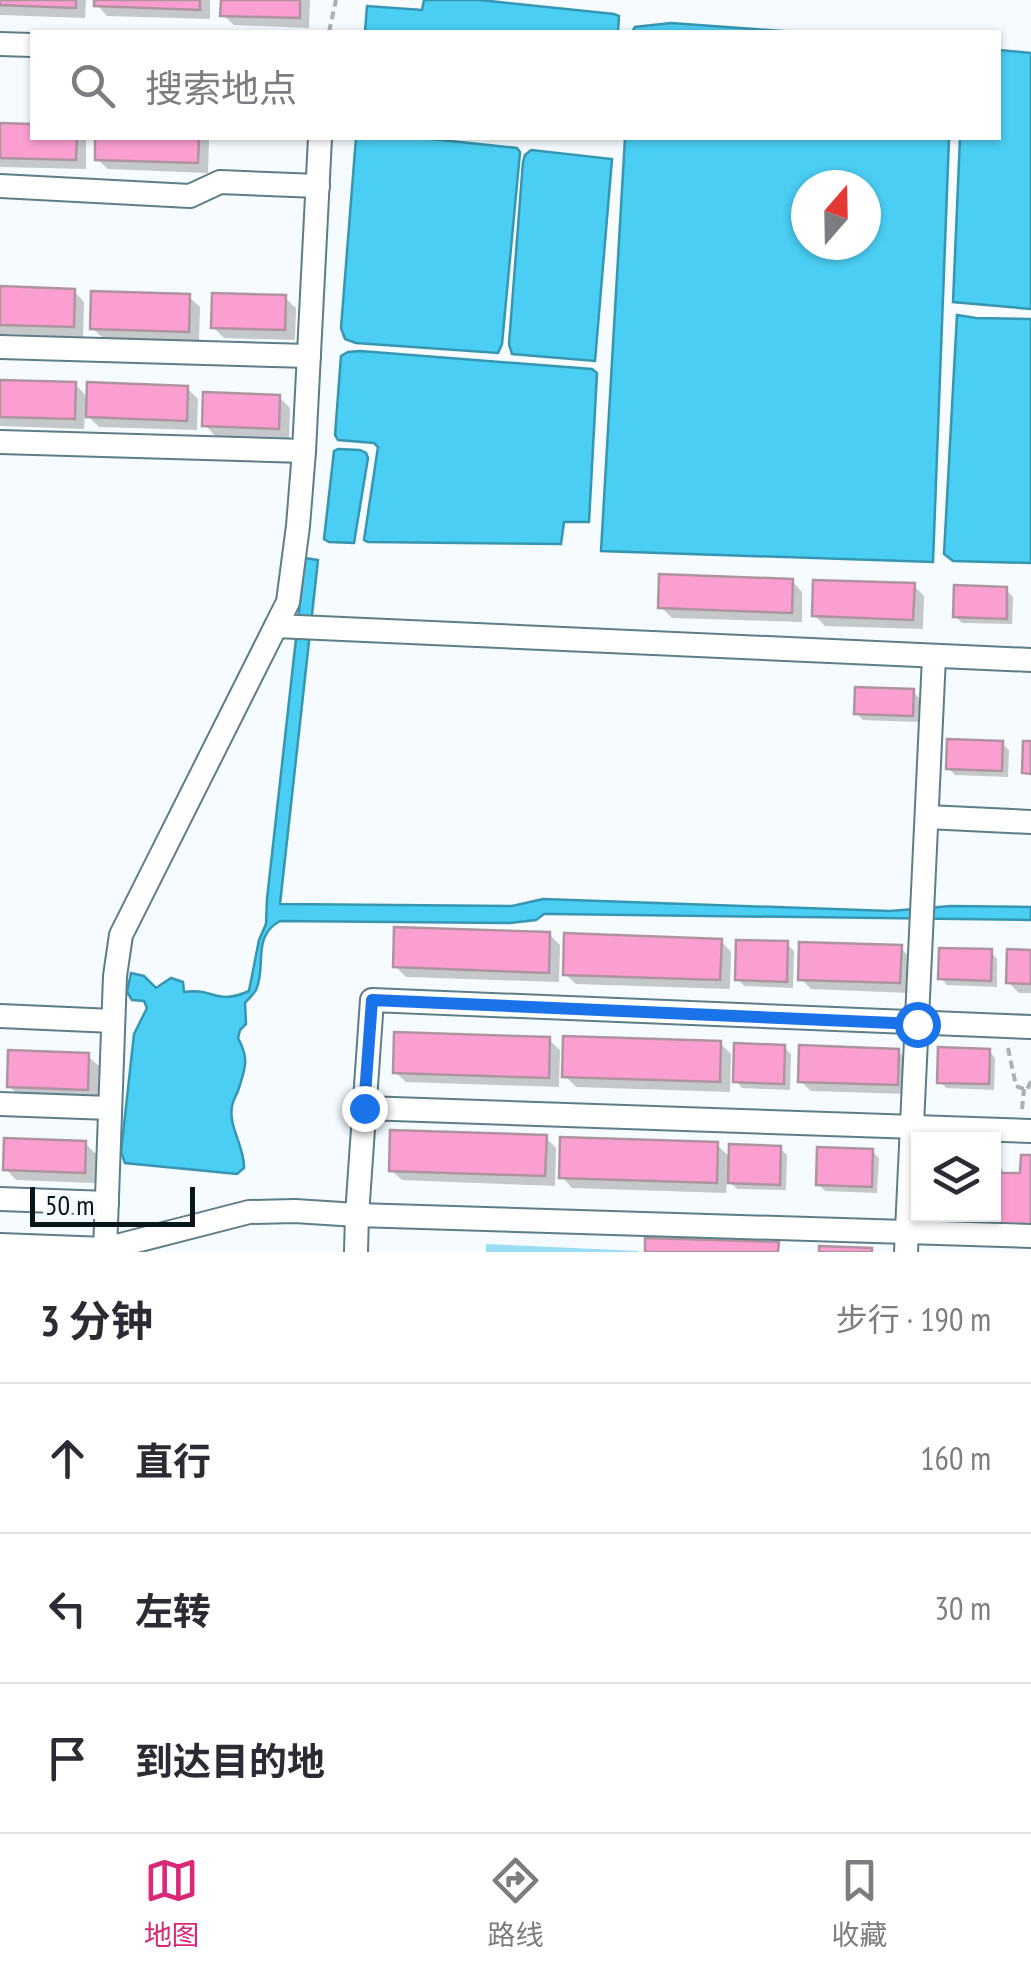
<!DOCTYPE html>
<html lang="zh">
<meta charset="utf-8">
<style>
:root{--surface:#fff;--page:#f7f7f7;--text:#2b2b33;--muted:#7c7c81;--line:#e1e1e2;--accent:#db2777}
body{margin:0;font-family:"PT Sans Narrow","Noto Sans SC",sans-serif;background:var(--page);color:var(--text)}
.controls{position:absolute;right:30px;bottom:30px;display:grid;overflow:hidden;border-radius:0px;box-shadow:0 2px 8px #0004}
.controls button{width:90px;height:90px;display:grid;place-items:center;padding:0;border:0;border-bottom:2px solid var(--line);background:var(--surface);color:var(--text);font:50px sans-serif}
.compass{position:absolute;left:791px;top:170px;width:90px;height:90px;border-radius:50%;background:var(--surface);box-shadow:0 2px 8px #0004;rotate:20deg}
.scale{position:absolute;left:30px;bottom:25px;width:165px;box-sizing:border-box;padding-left:10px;border:5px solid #081519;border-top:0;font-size:28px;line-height:35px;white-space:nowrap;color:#081519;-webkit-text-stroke:8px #f5fbfe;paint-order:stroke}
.stop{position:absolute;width:30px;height:30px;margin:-22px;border:8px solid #1a73e8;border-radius:50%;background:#fff}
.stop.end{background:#1a73e8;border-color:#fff;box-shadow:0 2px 10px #0008}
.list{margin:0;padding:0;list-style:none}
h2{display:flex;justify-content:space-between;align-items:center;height:130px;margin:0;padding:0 40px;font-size:42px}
h2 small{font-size:32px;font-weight:400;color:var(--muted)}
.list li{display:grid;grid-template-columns:65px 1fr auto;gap:30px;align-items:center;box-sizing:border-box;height:150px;padding:0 40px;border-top:2px solid var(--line)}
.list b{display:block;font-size:38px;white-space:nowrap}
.list em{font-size:32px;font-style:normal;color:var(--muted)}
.icon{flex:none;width:55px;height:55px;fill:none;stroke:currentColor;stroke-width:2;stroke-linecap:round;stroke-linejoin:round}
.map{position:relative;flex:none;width:1031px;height:1252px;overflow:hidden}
.search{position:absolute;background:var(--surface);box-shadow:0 2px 8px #0004;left:30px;right:30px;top:30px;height:110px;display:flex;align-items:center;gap:25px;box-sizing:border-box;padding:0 35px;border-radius:0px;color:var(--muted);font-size:38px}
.sheet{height:580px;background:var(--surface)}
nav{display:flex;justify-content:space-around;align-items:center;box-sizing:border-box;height:140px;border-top:2px solid var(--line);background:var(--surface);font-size:28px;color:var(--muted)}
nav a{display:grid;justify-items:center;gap:5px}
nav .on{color:var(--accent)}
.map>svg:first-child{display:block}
.green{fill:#9adef5}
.water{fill:#4acef3;stroke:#3696b2;stroke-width:2.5;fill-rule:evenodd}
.shadow{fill:#0003}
.building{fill:#fb9fd0;stroke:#b093a1;stroke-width:2.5}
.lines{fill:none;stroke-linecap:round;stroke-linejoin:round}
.minor-casing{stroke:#5d7d87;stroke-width:26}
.path{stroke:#a8b1b4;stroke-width:4;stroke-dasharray:8 5;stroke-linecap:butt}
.minor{stroke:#fff;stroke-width:22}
.route{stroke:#1a73e8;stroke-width:12}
</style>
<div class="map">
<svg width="1031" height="1252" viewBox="0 0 1031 1252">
<rect width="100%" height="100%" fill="#f5fbfe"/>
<path class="green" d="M 486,1244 L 639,1251 L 638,1252 L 486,1252 Z"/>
<g class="water">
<path d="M 424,0 L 480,0 L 614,14 L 619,16 L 618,32 L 365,32 L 367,6 L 422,10 Z"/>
<path d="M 671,23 L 796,32 L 632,32 L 635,27 Z"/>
<path d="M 999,50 L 1031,53 L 1031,309 L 953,302 L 960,138 L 998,138 Z"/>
<path d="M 356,138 L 421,138 L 517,148 L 520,152 L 502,344 L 498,353 L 356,343 L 345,339 L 341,328 Z"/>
<path d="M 625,138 L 949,138 L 933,562 L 601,551 ZM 806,185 L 866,185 L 866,245 L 806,245 Z"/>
<path d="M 531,150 L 612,159 L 595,361 L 512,354 L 509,344 L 523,162 L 525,155 Z"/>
<path d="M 957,315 L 976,318 L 1031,319 L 1031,563 L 953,561 L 944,554 Z"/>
<path d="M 360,351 L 592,369 L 597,373 L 589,522 L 564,522 L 561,544 L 368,542 L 364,540 L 378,447 L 374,443 L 338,440 L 335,435 L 341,356 L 348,352 Z"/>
<path d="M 338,449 L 360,450 L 366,453 L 368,458 L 354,543 L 329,542 L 324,539 L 334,451 Z"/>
<path d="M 305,558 L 318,560 L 280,904 L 512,906 L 543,899 L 890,911 L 951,906 L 1031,907 L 1031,920 L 553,914 L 544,914 L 536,920 L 510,923 L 280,921 C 251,937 267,966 256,990 C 254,994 248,999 245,1003 L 246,1024 L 240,1030 L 238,1038 C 250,1060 245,1068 238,1091 C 236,1096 233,1100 232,1106 C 228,1127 245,1147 244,1168 L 237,1174 L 125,1163 L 121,1152 L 134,1034 L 147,1008 L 144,1001 L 132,1000 L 127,992 L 131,973 L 144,976 L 156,988 L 171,978 L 183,982 L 184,992 C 213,987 216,1006 249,991 L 259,940 L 266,924 L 267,899 Z"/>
</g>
<g class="shadow">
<path d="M 0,0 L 86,0 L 85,18 L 0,15 Z"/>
<path d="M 97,0 L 210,0 L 210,19 L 107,16 L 97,5 Z"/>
<path d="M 223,0 L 310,0 L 309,28 L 234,25 L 223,15 Z"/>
<path d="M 0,125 L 32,126 L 32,138 L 86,138 L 86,169 L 0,167 Z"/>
<path d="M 98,138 L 206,138 L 209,140 L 208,173 L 108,169 L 97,159 Z"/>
<path d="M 0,289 L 74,291 L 84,302 L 83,337 L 0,334 Z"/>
<path d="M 189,297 L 200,307 L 199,342 L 103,338 L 92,328 Z"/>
<path d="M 285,298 L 296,308 L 295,340 L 224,338 L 213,327 Z"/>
<path d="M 0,382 L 75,384 L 89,399 L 187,388 L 198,399 L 197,430 L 99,427 L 85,413 L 84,429 L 0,426 Z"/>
<path d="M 279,397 L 290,408 L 289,438 L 215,436 L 205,425 Z"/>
<path d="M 792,581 L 802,592 L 802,622 L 672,618 L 661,607 Z"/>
<path d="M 914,586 L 924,596 L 923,629 L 825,626 L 814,615 Z"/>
<path d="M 1006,590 L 1013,597 L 1012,624 L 962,623 L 955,616 Z"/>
<path d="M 913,691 L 919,698 L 919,722 L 863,720 L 856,713 Z"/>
<path d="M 1002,743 L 1009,750 L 1008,777 L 955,775 L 948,768 Z"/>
<path d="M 549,934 L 560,945 L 559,982 L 406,977 L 395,966 Z"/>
<path d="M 721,941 L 731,952 L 730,989 L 576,984 L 565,974 Z"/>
<path d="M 787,944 L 794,951 L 793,988 L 744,986 L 738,979 Z"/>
<path d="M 901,948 L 911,959 L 910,993 L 811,989 L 801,979 Z"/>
<path d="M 991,952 L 997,959 L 997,987 L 947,985 L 941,978 Z"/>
<path d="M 1031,952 L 1031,993 L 1019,993 L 1008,982 Z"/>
<path d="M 549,1040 L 560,1050 L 559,1087 L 406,1082 L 395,1072 Z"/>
<path d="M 720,1043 L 731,1054 L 730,1092 L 576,1087 L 565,1076 Z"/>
<path d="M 784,1047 L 791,1054 L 790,1090 L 742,1088 L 736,1081 Z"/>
<path d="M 898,1051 L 908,1062 L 908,1094 L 811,1091 L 800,1081 Z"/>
<path d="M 989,1051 L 995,1058 L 994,1090 L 946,1088 L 940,1082 Z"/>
<path d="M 88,1056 L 99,1066 L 98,1100 L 20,1097 L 9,1086 Z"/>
<path d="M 546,1138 L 556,1148 L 555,1186 L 402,1180 L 391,1170 Z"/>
<path d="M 85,1143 L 96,1154 L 95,1183 L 16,1180 L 6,1169 Z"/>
<path d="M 717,1145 L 731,1158 L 780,1148 L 787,1155 L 786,1190 L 737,1189 L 727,1179 L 726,1193 L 572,1188 L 562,1177 Z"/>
<path d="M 872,1151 L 879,1158 L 877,1193 L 825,1191 L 818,1184 Z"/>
<path d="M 1031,1158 L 1031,1239 L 994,1214 L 994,1161 L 1003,1170 L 1002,1175 L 1023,1176 Z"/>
</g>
<g class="building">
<path d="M 0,0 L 76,0 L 76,8 L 0,5 Z"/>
<path d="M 94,0 L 200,0 L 200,10 L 94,6 Z"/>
<path d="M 221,0 L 300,0 L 300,18 L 220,16 Z"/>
<path d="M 0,123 L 32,124 L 32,138 L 77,138 L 76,160 L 0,158 Z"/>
<path d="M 95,138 L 199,138 L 198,163 L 95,160 Z"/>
<path d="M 0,286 L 75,289 L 74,327 L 0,325 Z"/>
<path d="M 91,291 L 190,294 L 189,332 L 90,329 Z"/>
<path d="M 212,293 L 286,295 L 285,330 L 211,328 Z"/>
<path d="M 0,380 L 76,382 L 75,419 L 0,417 Z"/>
<path d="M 87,382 L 188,386 L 187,421 L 86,417 Z"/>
<path d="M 203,392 L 280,395 L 279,429 L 202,426 Z"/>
<path d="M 659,574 L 793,579 L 792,613 L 658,608 Z"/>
<path d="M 813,580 L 915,583 L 913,620 L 812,616 Z"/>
<path d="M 954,585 L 1007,587 L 1007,619 L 953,617 Z"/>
<path d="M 855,687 L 914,689 L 913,716 L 854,714 Z"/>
<path d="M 947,739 L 1003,741 L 1002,771 L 946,769 Z"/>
<path d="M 1023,741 L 1031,741 L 1031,774 L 1022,773 Z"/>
<path d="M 394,927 L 550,932 L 549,973 L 393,967 Z"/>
<path d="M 564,933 L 722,939 L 720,980 L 563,975 Z"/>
<path d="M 736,940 L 788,941 L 787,982 L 735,980 Z"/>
<path d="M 799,942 L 902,945 L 900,983 L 798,980 Z"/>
<path d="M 939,948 L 992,949 L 991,981 L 938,979 Z"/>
<path d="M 1007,949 L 1031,950 L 1031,984 L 1006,983 Z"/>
<path d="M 394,1032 L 550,1037 L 549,1078 L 393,1073 Z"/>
<path d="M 563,1036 L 721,1041 L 720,1082 L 562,1077 Z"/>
<path d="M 734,1043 L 785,1045 L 784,1084 L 733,1082 Z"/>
<path d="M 799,1045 L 899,1049 L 898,1085 L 798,1082 Z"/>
<path d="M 938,1047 L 990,1049 L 989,1084 L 937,1083 Z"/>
<path d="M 8,1050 L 89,1053 L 88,1090 L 7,1087 Z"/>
<path d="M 390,1130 L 547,1135 L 545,1176 L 389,1171 Z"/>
<path d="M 560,1137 L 718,1142 L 717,1183 L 559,1178 Z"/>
<path d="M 4,1138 L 86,1141 L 85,1173 L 3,1170 Z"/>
<path d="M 729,1144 L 781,1146 L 780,1185 L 728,1183 Z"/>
<path d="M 817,1147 L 873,1149 L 872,1187 L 816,1185 Z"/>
<path d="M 1021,1155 L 1031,1155 L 1031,1226 L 924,1223 L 924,1214 L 994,1214 L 994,1173 L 1020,1173 Z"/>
<path d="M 645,1238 L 779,1242 L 778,1252 L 645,1252 Z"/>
<path d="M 819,1246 L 872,1248 L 872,1252 L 819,1252 Z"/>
</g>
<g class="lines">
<g class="minor-casing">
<g id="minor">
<path d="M 0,44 L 32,45"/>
<path d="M 0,186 L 190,196 L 220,182 L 318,186"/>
<path d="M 0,347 L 309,356"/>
<path d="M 0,442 L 304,451"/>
<path d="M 276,626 L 1031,660"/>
<path d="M 927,817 L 1031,822"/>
<path d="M 0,1016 L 113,1021"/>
<path d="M 0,1104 L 110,1108"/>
<path d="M 364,1108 L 1031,1131"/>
<path d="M 0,1199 L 107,1203"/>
<path d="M 0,1245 L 105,1249 L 249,1212 L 295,1211 L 357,1215 L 372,1000 L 1031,1027"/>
<path d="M 105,1252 L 115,976 L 121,935 L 288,602 L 298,526 L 304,451 L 320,138"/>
<path d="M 356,1252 L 357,1215 L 1031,1236"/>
<path d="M 906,1252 L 934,657"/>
</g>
</g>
<g class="path">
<path d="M 329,32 L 336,0"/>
<path d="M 1008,1048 L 1016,1086 L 1027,1090 L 1031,1081"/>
<path d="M 1022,1109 L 1024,1089"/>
</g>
<use href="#minor" class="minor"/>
</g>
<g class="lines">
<path class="route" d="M 364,1108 L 372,1000 L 917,1024"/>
</g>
</svg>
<div class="controls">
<button><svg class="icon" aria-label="layers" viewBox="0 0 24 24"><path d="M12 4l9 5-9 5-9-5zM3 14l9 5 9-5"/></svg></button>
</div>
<svg class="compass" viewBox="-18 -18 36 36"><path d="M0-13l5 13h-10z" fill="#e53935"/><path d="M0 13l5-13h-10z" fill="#7c7c81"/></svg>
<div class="scale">50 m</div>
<div class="stop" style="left:917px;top:1024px"></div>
<div class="stop end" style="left:364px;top:1108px"></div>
<div class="search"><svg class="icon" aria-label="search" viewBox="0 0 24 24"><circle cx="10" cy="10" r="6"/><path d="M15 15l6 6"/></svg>搜索地点</div>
</div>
<section class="sheet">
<h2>3 分钟<small>步行 · 190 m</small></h2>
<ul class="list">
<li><svg class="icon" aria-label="ahead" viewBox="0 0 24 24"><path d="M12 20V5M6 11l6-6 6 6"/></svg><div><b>直行</b></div><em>160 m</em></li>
<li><svg class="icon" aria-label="left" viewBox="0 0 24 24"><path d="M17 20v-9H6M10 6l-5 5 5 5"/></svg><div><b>左转</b></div><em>30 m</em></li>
<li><svg class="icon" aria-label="arrive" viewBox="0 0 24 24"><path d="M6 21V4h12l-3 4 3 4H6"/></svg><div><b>到达目的地</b></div></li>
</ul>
</section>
<nav>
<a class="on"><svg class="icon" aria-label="map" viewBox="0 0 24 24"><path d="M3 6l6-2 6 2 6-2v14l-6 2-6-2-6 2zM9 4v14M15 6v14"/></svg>地图</a>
<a><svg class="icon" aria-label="directions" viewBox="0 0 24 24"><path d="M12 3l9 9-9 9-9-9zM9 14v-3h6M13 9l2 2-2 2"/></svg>路线</a>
<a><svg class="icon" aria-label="saved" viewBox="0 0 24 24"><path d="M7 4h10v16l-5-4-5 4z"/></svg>收藏</a>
</nav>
